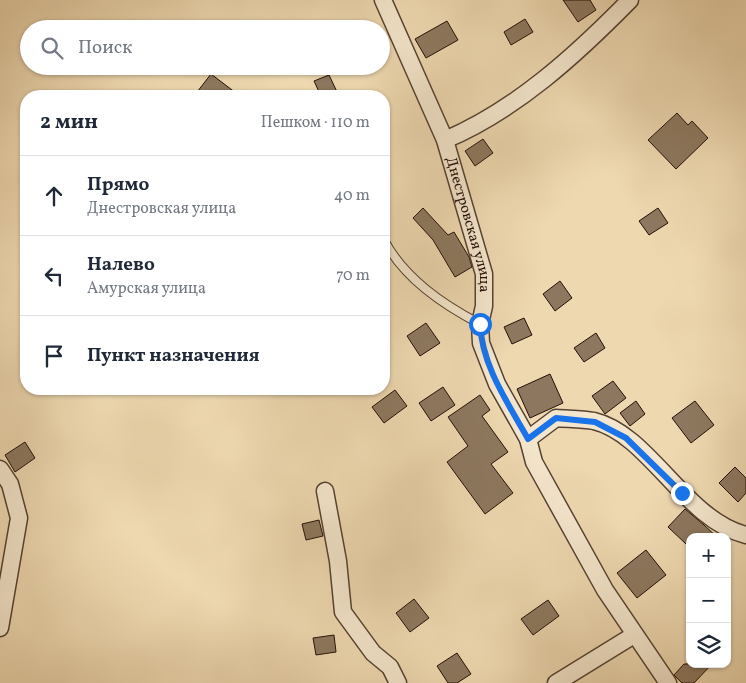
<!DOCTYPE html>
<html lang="ru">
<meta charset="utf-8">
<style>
:root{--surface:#fff;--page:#f6f6f7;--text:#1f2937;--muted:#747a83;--line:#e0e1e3}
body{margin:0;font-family:Vollkorn,serif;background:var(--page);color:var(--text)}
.controls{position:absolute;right:15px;bottom:15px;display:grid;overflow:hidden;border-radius:10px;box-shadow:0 1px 4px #0004}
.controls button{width:45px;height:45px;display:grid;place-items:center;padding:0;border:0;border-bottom:1px solid var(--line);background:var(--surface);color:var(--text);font:25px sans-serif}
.stop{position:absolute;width:15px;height:15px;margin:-11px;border:4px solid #1a73e8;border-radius:50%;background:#fff}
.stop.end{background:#1a73e8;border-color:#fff;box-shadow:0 1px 5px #0008}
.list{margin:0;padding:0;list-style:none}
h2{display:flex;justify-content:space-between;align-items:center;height:65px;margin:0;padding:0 20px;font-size:21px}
h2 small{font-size:16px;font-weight:400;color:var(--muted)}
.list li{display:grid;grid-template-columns:32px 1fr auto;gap:15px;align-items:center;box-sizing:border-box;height:80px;padding:0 20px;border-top:1px solid var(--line)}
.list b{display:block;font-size:19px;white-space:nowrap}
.list p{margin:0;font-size:16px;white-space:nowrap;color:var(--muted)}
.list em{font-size:16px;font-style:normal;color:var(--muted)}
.icon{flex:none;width:28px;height:28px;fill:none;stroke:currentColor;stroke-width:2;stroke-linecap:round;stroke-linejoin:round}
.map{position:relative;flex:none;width:746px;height:683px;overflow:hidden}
.search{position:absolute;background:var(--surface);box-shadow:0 1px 4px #0004;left:20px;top:20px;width:370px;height:55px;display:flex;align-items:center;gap:12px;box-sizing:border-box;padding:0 18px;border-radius:28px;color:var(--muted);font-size:19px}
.panel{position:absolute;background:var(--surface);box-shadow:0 1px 4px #0004;left:20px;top:90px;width:370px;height:305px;border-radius:20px}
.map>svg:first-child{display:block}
.building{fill:#8d785f;stroke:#241008}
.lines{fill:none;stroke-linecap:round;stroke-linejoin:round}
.service-casing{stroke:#564232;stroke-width:10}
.minor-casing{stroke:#564232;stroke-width:19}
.service{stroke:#f4e6cc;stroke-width:8}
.minor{stroke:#f4e6cc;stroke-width:16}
.route{stroke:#1a73e8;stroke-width:6}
.labels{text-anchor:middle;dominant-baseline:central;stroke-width:4;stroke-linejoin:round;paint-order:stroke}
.street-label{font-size:15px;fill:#241008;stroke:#f4e6cc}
</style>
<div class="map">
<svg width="746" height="683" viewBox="0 0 746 683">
<rect width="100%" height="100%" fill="#eed8b0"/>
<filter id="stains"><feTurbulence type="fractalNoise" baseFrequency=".004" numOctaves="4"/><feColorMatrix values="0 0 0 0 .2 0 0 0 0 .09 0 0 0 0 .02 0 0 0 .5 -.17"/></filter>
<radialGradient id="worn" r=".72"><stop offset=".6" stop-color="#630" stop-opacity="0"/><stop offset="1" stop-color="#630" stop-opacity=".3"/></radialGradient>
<g class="building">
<path d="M 563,0 L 590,0 L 596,10 L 578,22 Z"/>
<path d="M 525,19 L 533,32 L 511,45 L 504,32 Z"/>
<path d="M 447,21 L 458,40 L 426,58 L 415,39 Z"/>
<path d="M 211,74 L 240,96 L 194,96 Z"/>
<path d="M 329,75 L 339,96 L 321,96 L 314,81 Z"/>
<path d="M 677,113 L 688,125 L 692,121 L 708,138 L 676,169 L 648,140 Z"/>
<path d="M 483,139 L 493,153 L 475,166 L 465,151 Z"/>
<path d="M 423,208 L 448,235 L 454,232 L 469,257 L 472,267 L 455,277 L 433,240 L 413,218 Z"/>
<path d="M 658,208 L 668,223 L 649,235 L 639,221 Z"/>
<path d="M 560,281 L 572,298 L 555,311 L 543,294 Z"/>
<path d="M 524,318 L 532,335 L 512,344 L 504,327 Z"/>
<path d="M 426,323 L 440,343 L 420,356 L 407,336 Z"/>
<path d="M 596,333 L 605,348 L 584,362 L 574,348 Z"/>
<path d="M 550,374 L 563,403 L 530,418 L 517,389 Z"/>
<path d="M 613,381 L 626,398 L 605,414 L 592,396 Z"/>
<path d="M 443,387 L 455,405 L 431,421 L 419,403 Z"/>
<path d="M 395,390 L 407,406 L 384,423 L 372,407 Z"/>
<path d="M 480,395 L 490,410 L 482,416 L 508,452 L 491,464 L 513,493 L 485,514 L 447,462 L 468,446 L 448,417 Z"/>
<path d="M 636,401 L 645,414 L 630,426 L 620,413 Z"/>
<path d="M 695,401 L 714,425 L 691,443 L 672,418 Z"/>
<path d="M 25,442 L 35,458 L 15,472 L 5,455 Z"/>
<path d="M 735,467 L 746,478 L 746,493 L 738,502 L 719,483 Z"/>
<path d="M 685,509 L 704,525 L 717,537 L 690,537 L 686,544 L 668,527 Z"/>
<path d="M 319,520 L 323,536 L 306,540 L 302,524 Z"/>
<path d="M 646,550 L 666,575 L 637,598 L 617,573 Z"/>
<path d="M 414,599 L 429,618 L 410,632 L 396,613 Z"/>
<path d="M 548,600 L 559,616 L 533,635 L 521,619 Z"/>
<path d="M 334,635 L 336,652 L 316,655 L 313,638 Z"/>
<path d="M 457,653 L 471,674 L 457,683 L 448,683 L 437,666 Z"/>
<path d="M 684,664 L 712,664 L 694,683 L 682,683 L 674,675 Z"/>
</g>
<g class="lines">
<g class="service-casing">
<path id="service" d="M 384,240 C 404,278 442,304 480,324"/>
</g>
<g class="minor-casing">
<g id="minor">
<path id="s1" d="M 383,0 L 445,140 L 484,274 L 484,306 L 480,324 L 481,343 L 497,384 L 528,439 L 534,462 L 605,590 L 668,683"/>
<path d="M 445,140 C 516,110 576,55 630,0"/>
<path d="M 528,439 L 556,418 C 568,419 582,419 594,421 C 649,434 685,520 746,535"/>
<path d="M 0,469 L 10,484 L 19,518 L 0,628"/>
<path d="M 325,491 L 338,561 L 343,612 L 373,653 L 390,667 L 398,683"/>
<path d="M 556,683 L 634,635"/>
</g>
</g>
<use href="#service" class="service"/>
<use href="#minor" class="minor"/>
</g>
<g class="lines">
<path class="route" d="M 480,324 C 482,366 508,403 528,439 L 556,418 L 595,422 L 626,438 L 682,493"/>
</g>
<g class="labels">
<g class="street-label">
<text stroke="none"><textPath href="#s1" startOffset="241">Днестровская улица</textPath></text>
</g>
</g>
<rect width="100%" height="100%" filter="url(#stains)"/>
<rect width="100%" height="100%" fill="url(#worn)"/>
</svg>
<div class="controls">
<button>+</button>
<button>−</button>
<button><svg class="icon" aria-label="layers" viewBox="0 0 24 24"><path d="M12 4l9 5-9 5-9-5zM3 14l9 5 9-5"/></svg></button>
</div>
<div class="stop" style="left:480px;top:324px"></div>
<div class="stop end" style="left:682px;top:493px"></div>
<div class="search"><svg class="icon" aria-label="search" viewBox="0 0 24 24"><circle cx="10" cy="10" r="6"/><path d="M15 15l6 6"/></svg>Поиск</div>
<section class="panel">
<h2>2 мин<small>Пешком · 110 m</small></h2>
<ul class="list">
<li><svg class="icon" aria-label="ahead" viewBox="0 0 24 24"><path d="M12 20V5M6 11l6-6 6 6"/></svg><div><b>Прямо</b><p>Днестровская улица</p></div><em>40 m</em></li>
<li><svg class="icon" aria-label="left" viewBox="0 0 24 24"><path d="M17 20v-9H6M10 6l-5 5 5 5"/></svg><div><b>Налево</b><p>Амурская улица</p></div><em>70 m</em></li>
<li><svg class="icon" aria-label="arrive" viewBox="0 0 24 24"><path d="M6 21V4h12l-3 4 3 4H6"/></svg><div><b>Пункт назначения</b></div></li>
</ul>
</section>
</div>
